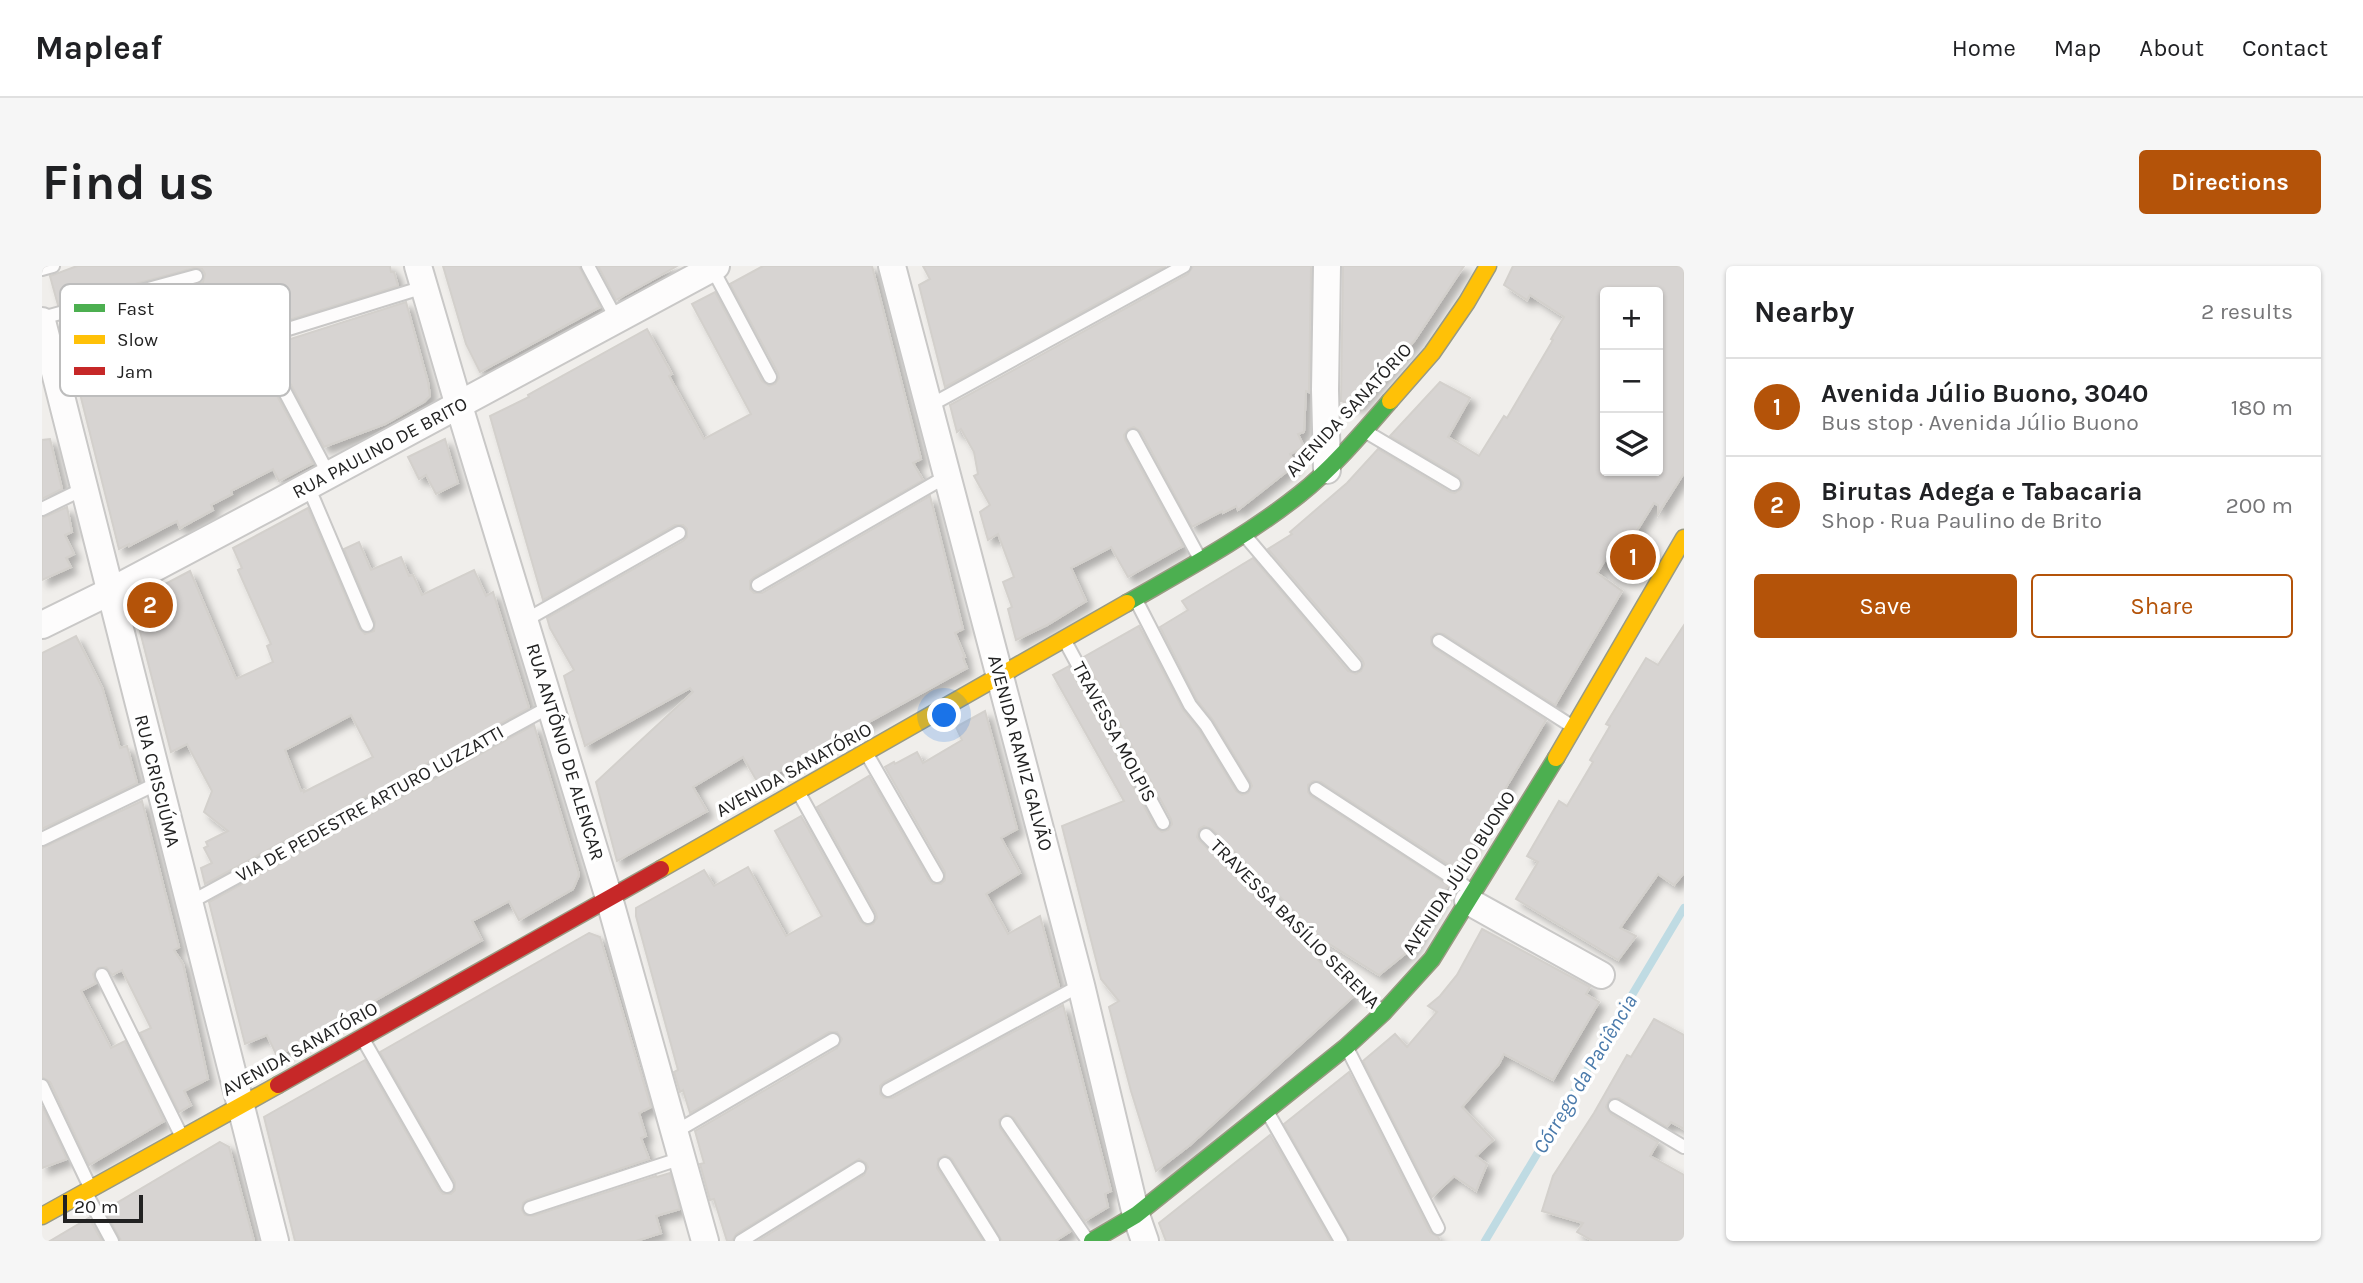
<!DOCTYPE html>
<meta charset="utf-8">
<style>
:root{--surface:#fff;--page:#f6f6f6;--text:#202124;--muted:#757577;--line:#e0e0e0;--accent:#b45309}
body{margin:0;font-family:Karla,sans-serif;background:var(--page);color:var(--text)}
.controls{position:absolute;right:21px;top:21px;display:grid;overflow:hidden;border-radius:7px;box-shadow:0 2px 5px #0004}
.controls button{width:63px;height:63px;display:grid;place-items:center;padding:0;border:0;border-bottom:2px solid var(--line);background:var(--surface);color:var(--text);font:35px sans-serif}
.scale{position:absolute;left:21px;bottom:18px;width:80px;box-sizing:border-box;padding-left:7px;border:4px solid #222;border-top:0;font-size:19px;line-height:24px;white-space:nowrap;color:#222;-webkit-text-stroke:5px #fff;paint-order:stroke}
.you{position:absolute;left:903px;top:450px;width:24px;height:24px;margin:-18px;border:5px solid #fff;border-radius:50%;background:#1a73e8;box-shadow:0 0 0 10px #1a73e833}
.badge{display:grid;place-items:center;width:46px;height:46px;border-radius:50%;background:var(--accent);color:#fff;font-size:23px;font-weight:700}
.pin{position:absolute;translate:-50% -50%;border:4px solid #fff;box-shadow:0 2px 7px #0006}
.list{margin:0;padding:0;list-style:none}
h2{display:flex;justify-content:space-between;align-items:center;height:91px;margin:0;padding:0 28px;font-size:30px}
h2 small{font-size:23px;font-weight:400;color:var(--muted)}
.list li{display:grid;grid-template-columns:46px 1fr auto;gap:21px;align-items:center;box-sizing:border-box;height:98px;padding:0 28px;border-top:2px solid var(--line)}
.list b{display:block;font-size:26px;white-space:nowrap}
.list p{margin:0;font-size:23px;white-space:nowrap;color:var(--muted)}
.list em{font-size:23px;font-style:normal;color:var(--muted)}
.actions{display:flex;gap:14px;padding:21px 28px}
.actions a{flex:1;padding:16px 0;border:2px solid var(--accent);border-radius:7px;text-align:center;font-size:24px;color:var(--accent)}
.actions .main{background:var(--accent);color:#fff}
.icon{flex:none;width:38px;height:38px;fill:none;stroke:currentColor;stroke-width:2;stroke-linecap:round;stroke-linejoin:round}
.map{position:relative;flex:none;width:1642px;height:975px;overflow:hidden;border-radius:7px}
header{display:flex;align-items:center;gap:42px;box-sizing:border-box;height:98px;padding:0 35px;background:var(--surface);border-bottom:2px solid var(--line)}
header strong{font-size:33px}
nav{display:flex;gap:38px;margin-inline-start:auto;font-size:24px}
.intro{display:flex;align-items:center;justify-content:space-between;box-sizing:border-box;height:168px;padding:0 42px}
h1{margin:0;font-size:49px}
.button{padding:18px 32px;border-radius:7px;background:var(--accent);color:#fff;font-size:24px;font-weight:700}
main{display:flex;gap:42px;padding:0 42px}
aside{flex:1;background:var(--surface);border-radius:7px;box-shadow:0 2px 5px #0004}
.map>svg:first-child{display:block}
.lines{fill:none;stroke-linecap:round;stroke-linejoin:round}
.stream{stroke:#bfdbe3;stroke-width:8}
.building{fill:#d7d4d2;stroke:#d3d0cc;stroke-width:2;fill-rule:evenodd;filter:url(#shadow)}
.lane-casing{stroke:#c9c8c7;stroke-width:16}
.street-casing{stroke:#c9c8c7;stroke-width:30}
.fast-casing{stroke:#999a82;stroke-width:19}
.slow-casing{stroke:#999a82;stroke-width:19}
.jam-casing{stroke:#999a82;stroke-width:19}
.lane{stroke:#fdfcfc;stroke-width:12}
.street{stroke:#fdfcfc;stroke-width:26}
.fast{stroke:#4caf50;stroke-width:16}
.slow{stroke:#ffc107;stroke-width:16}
.jam{stroke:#c62828;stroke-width:16}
.labels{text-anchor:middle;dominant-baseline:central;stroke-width:7;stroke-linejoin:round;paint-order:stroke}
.street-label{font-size:19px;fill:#222;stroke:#fff}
.water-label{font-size:21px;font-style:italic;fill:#4a7aab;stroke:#fff}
.key{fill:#fff;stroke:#bdbdbd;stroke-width:2}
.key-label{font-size:19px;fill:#222}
</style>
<header>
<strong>Mapleaf</strong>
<nav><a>Home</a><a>Map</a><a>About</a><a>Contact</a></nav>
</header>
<div class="intro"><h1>Find us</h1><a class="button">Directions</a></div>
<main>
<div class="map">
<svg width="1642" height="975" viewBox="0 0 1642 975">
<defs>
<filter id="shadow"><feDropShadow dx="6" dy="6" stdDeviation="3.5" flood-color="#0004"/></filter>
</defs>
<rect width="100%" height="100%" fill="#f0eeeb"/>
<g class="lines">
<path class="stream" d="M 1443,975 L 1642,642"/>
</g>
<g class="building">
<path d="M 35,0 L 348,0 L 349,6 L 352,6 L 356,20 L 227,60 L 218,70 L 215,81 L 217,96 L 271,197 L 237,215 L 231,203 L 189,225 L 190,228 L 169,239 L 171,244 L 138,262 L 135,255 L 87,280 L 87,278 L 77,283 L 20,56 L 156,18 L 161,16 L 163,8 L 160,3 L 152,2 L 16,39 L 8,10 Z"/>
<path d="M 401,0 L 537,0 L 558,41 L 438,106 L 424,78 Z"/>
<path d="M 556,0 L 635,0 L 574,34 Z"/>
<path d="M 721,0 L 830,0 L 879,193 L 871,197 L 881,214 L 712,311 L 708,315 L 708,323 L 712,327 L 720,327 L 888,230 L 921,363 L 913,367 L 923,391 L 921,392 L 925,402 L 716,517 L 701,491 L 651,521 L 665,545 L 575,595 L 554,516 L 651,426 L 648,422 L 543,480 L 522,410 L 532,404 L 508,362 L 505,352 L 641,275 L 645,271 L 645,263 L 641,259 L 633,259 L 501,334 L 448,150 L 487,131 L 486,129 L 605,63 L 630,108 L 627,110 L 662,173 L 709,148 L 650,38 L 673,26 L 720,115 L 727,120 L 733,118 L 737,112 L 736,107 L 688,18 Z"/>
<path d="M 881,0 L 1124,0 L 903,121 L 877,19 L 888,13 Z"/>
<path d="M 1151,0 L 1269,0 L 1267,126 L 1264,125 L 1262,166 L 1256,168 L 1262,181 L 1248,188 L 1253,199 L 1196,244 L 1194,240 L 1181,247 L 1180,245 L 1150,261 L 1099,166 L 1092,161 L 1086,163 L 1082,169 L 1083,174 L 1141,280 L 1086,311 L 1069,281 L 1029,302 L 1044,335 L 1005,359 L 974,374 L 966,343 L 970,341 L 961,316 L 972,311 L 956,268 L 946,274 L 938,246 L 948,239 L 932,210 L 936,208 L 932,186 L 919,163 L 915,166 L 908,139 L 1146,8 Z"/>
<path d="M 1301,0 L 1422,0 L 1373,74 L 1315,140 L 1299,135 Z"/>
<path d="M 1471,0 L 1642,0 L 1642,207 L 1616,248 L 1616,239 L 1612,237 L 1591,271 L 1581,265 L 1555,307 L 1580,325 L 1513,439 L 1402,368 L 1394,367 L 1389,371 L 1389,378 L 1392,382 L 1504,454 L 1415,604 L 1279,516 L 1271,515 L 1266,519 L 1266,526 L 1269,530 L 1406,619 L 1369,683 L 1337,709 L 1281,674 L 1170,563 L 1162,560 L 1157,563 L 1155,571 L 1158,575 L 1312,730 L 1148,879 L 1114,905 L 1089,825 L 1067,741 L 1077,735 L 1059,713 L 1020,560 L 1082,535 L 1011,409 L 1027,400 L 1113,561 L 1120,566 L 1126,564 L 1130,558 L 1129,553 L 1042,391 L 1097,360 L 1141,444 L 1157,464 L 1194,525 L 1200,529 L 1206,527 L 1210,520 L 1208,515 L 1171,454 L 1155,434 L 1118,361 L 1146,344 L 1140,335 L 1211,292 L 1306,405 L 1314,408 L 1319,405 L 1322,398 L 1320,393 L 1226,283 L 1250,268 L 1248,266 L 1305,217 L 1336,183 L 1408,226 L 1413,227 L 1419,223 L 1421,217 L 1416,210 L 1348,170 L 1398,116 L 1428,132 L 1406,171 L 1437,190 L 1462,150 L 1465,152 L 1511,74 L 1509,73 L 1522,51 L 1488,29 L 1485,34 L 1462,19 ZM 1563,26 L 1616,26 L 1616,205 L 1563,205 Z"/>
<path d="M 364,36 L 386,116 L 388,130 L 382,136 L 343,158 L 282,181 L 233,89 L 233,78 Z"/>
<path d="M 8,173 L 20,223 L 0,233 L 0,174 Z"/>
<path d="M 403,173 L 416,217 L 394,228 L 384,209 L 377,213 L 366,191 Z"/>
<path d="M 25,241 L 30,266 L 23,269 L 32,288 L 24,292 L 29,301 L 0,314 L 0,252 Z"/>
<path d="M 266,242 L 317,362 L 323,368 L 332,365 L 333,356 L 302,283 L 317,276 L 329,304 L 359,291 L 367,310 L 371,309 L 380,329 L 432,304 L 444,330 L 451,326 L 487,442 L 163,618 L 159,602 L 170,597 L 162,582 L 166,580 L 164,576 L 186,565 L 162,546 L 170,525 L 145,478 L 129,486 L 92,342 L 102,329 L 148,305 L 194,413 L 231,396 L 225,380 L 229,378 L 196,304 L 200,302 L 191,282 ZM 309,449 L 331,491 L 262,526 L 262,524 L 259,525 L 243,484 Z"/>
<path d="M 1642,359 L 1642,607 L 1632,619 L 1616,608 L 1578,662 L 1594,670 L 1576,694 L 1474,633 L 1496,596 L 1485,590 L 1517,535 L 1525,540 L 1551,496 L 1548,494 L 1568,460 L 1564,458 L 1604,392 L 1616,399 Z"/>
<path d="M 34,370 L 60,421 L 78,482 L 85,480 L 95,517 L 0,563 L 0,387 Z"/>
<path d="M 943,445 L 975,563 L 959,572 L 978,607 L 944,628 L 966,668 L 998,650 L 1017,721 L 842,816 L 838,820 L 838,828 L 842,832 L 850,832 L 1021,739 L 1069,925 L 1063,928 L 1066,941 L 1043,955 L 972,852 L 964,848 L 957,854 L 958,862 L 1029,965 L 1013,975 L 960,975 L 910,893 L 903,889 L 896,893 L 895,902 L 941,975 L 716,975 L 822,909 L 826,901 L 824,897 L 817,893 L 694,968 L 690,975 L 685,975 L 672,933 L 668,934 L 658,898 L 662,897 L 653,865 L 795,782 L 800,773 L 795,766 L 787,766 L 648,847 L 641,824 L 638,826 L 632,806 L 636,804 L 594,650 L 594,642 L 662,604 L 672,620 L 706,601 L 744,670 L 780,650 L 733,565 L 759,550 L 818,655 L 825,660 L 831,658 L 835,652 L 834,647 L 775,541 L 827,510 L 887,614 L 891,618 L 899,618 L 903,614 L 903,606 L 843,501 L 852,496 L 853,498 L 875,486 L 881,497 L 920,474 L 914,461 Z"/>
<path d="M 492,459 L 536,605 L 537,609 L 531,623 L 477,654 L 467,635 L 430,655 L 440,674 L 235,790 L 225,769 L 203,778 L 167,636 Z"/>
<path d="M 100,535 L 137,681 L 132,684 L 141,698 L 166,813 L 142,825 L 149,839 L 137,846 L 98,767 L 109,762 L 80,704 L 70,709 L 64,701 L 56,702 L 51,708 L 54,717 L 39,725 L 69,782 L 83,775 L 122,855 L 47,899 L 8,816 L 0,811 L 0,582 Z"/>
<path d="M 1440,663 L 1548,721 L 1544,728 L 1557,736 L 1511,814 L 1462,788 L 1457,798 L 1420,841 L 1451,874 L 1434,890 L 1445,898 L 1434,925 L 1412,910 L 1390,931 L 1321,795 L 1353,768 L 1365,781 L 1395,746 L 1386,740 L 1398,730 L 1415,709 Z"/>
<path d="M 547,667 L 558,671 L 609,841 L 597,847 L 604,870 L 599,872 L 607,893 L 485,934 L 481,937 L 480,944 L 483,949 L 491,950 L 614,910 L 615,911 L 628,907 L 638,943 L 614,950 L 619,967 L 594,975 L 253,975 L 222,851 L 323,794 L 397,924 L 401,928 L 409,928 L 413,924 L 413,916 L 338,786 Z"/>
<path d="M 1612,753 L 1642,769 L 1642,863 L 1629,856 L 1625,861 L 1577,832 L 1568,833 L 1564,841 L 1569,848 L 1616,876 L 1608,890 L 1642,909 L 1642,975 L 1551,975 L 1535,966 L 1541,957 L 1500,945 L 1511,910 L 1552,847 L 1585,789 L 1589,791 Z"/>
<path d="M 1307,806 L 1388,966 L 1396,971 L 1398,975 L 1308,975 L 1242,858 Z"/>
<path d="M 0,840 L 25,893 L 0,902 Z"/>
<path d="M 1228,869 L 1289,975 L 1124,975 L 1117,957 Z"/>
<path d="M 178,876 L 187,881 L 212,975 L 79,975 L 63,944 Z"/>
<path d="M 47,952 L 60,975 L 8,975 Z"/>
</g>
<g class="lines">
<g class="lane-casing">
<g id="lane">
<path d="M 546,0 L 575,54"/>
<path d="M 670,2 L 728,111"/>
<path d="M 0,3 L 11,0"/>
<path d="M 0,52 L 154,10"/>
<path d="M 887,140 L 1142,0"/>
<path d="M 1326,167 L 1412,218"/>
<path d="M 1091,170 L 1158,293"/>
<path d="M 287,209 L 225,92 C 223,81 222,75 230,68 L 382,21"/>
<path d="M 266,220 L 325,359"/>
<path d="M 0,243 L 41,223"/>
<path d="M 1205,272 L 1313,399"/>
<path d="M 716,319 L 905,210"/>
<path d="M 1095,336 L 1148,439 L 1164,459 L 1201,520"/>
<path d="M 482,355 L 637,267"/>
<path d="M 1023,375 L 1121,557"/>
<path d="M 1397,375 L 1528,459"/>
<path d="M 826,490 L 895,610"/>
<path d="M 1274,523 L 1429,624"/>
<path d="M 758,529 L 826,651"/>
<path d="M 1164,569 L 1339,745"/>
<path d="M 0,573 L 116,517"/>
<path d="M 147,637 L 509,440"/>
<path d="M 60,709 L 139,869"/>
<path d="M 322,775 L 405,920"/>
<path d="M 1306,784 L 1396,962"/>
<path d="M 0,820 L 47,919"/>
<path d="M 846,824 L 1039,719"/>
<path d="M 1573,840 L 1642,881"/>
<path d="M 1226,847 L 1299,975"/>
<path d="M 965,857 L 1046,975"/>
<path d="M 633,866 L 791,774"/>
<path d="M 903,898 L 951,975"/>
<path d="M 45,929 L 70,975"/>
<path d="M 488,942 L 640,892"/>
<path d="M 699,975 L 817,902"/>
</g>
</g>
<g class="street-casing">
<g id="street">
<path d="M 376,0 L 417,140 L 567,632 L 663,975"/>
<path d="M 850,0 L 1039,719 L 1094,949 L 1103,975"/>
<path d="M 0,55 L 233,975"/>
<path d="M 1285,204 L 1283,124 L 1285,0"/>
<path d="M 0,359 L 67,326 L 231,239 L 674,0"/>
<path d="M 1426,635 L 1559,709"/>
</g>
</g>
<g class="fast-casing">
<g id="fast">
<path d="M 1085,337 C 1144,303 1204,271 1258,228 C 1289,204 1322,165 1348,135"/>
<path d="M 1050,975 L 1094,949 L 1304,781 L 1341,747 L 1390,693 L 1514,492"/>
</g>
</g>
<g class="slow-casing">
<g id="slow">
<path d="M 1348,135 L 1390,87 L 1425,36 L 1446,0"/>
<path d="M 1514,492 L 1642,272"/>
<path d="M 619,603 L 1085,337"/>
<path d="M 0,950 L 236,819"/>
</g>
</g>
<g class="jam-casing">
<path id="jam" d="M 236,819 L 619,603"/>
</g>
<use href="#lane" class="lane"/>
<use href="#street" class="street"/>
<use href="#fast" class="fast"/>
<use href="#slow" class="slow"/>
<use href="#jam" class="jam"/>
</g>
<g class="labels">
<g class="street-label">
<text transform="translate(1307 144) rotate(-47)">AVENIDA SANATÓRIO</text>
<text transform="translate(338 182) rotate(-28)">RUA PAULINO DE BRITO</text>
<text transform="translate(1072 466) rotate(62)">TRAVESSA MOLPIS</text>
<text transform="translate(523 486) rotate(73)">RUA ANTÔNIO DE ALENCAR</text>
<text transform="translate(978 487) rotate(75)">AVENIDA RAMIZ GALVÃO</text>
<text transform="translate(752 504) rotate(-29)">AVENIDA SANATÓRIO</text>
<text transform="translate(115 515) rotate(76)">RUA CRISCIÚMA</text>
<text transform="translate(328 538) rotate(-29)">VIA DE PEDESTRE ARTURO LUZZATTI</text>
<text transform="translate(1417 607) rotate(-57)">AVENIDA JÚLIO BUONO</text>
<text transform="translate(1253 658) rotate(45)">TRAVESSA BASÍLIO SERENA</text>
<text transform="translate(258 783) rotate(-29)">AVENIDA SANATÓRIO</text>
</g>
<g class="water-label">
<text transform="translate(1543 808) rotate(-59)">Córrego da Paciência</text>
</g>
</g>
<rect x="18" y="18" width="230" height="112" rx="10" class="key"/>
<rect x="32" y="38" width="31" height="8" fill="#4caf50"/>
<rect x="32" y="69" width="31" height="9" fill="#ffc107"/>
<rect x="32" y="101" width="31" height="8" fill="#c62828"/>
<g class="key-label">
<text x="75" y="49">Fast</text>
<text x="75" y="80">Slow</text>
<text x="75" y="112">Jam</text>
</g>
</svg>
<div class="controls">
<button>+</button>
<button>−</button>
<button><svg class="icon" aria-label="layers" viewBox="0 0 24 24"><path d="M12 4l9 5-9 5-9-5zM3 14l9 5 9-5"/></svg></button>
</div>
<div class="scale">20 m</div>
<div class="you"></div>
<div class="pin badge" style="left:1591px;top:291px">1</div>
<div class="pin badge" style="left:108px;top:339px">2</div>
</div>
<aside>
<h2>Nearby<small>2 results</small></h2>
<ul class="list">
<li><span class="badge">1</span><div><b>Avenida Júlio Buono, 3040</b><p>Bus stop · Avenida Júlio Buono</p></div><em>180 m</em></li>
<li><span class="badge">2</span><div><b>Birutas Adega e Tabacaria</b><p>Shop · Rua Paulino de Brito</p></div><em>200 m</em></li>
</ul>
<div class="actions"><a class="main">Save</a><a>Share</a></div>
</aside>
</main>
